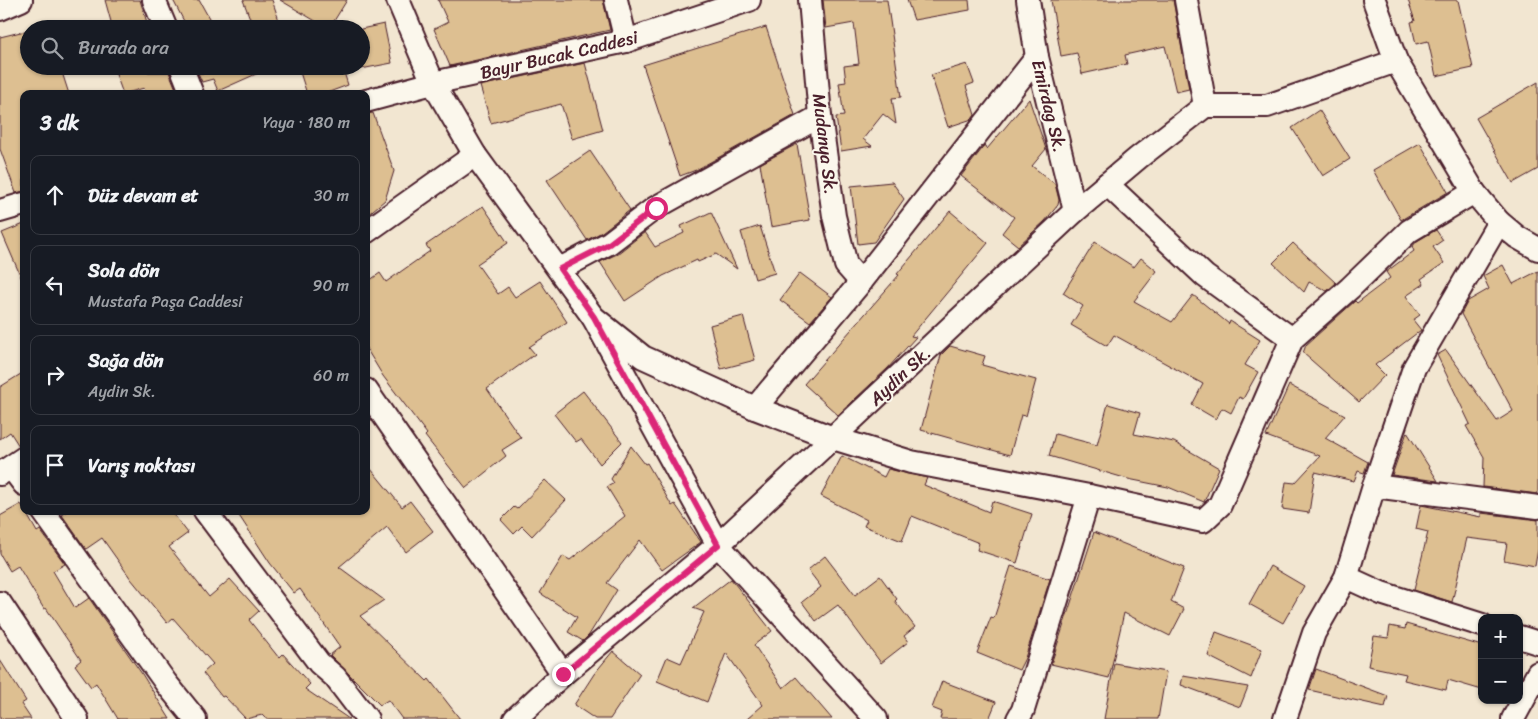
<!DOCTYPE html>
<html lang="tr">
<meta charset="utf-8">
<style>
:root{--surface:#171b24;--page:#20242c;--text:#f1f3f6;--muted:#9ea1a6;--line:#363941}
body{margin:0;font-family:Sriracha,sans-serif;background:var(--page);color:var(--text)}
.controls{position:absolute;right:15px;bottom:15px;display:grid;overflow:hidden;border-radius:10px;box-shadow:0 1px 4px #0004}
.controls button{width:45px;height:45px;display:grid;place-items:center;padding:0;border:0;border-bottom:1px solid var(--line);background:var(--surface);color:var(--text);font:25px sans-serif}
.stop{position:absolute;width:15px;height:15px;margin:-11px;border:4px solid #db2777;border-radius:50%;background:#fff}
.stop.end{background:#db2777;border-color:#fff;box-shadow:0 1px 5px #0008}
.list{margin:0;padding:0;list-style:none}
h2{display:flex;justify-content:space-between;align-items:center;height:65px;margin:0;padding:0 20px;font-size:21px}
h2 small{font-size:16px;font-weight:400;color:var(--muted)}
.list li{display:grid;grid-template-columns:32px 1fr auto;gap:15px;align-items:center;box-sizing:border-box;height:80px;margin:0 10px 10px;padding:0 10px;border:1px solid var(--line);border-radius:10px}
.list b{display:block;font-size:19px;white-space:nowrap}
.list p{margin:0;font-size:16px;white-space:nowrap;color:var(--muted)}
.list em{font-size:16px;font-style:normal;color:var(--muted)}
.icon{flex:none;width:28px;height:28px;fill:none;stroke:currentColor;stroke-width:2;stroke-linecap:round;stroke-linejoin:round}
.map{position:relative;flex:none;width:1538px;height:719px;overflow:hidden}
.search{position:absolute;background:var(--surface);box-shadow:0 1px 4px #0004;left:20px;top:20px;width:350px;height:55px;display:flex;align-items:center;gap:12px;box-sizing:border-box;padding:0 18px;border-radius:28px;color:var(--muted);font-size:19px}
.panel{position:absolute;background:var(--surface);box-shadow:0 1px 4px #0004;left:20px;top:90px;width:350px;height:425px;border-radius:10px}
.map>svg:first-child{display:block}
.building{fill:#ddbf91;stroke:#4a1f2b}
.lines{fill:none;stroke-linecap:round;stroke-linejoin:round}
.minor-casing{stroke:#4a1f2b;stroke-width:26}
.minor{stroke:#fbf7ec;stroke-width:22}
.route{stroke:#db2777;stroke-width:6}
.labels{text-anchor:middle;dominant-baseline:central;stroke-width:4;stroke-linejoin:round;paint-order:stroke}
.street-label{font-size:18px;fill:#4a1f2b;stroke:#fbf7ec}
</style>
<div class="map">
<svg width="1538" height="719" viewBox="0 0 1538 719">
<rect width="100%" height="100%" fill="#f2e6d1"/>
<filter id="ink" filterUnits="userSpaceOnUse"><feTurbulence type="fractalNoise" baseFrequency=".02" numOctaves="2"/><feDisplacementMap in="SourceGraphic" scale="10" xChannelSelector="R" yChannelSelector="G"/><feConvolveMatrix kernelMatrix="1 2 1 2 8 2 1 2 1" color-interpolation-filters="sRGB"/></filter>
<g filter="url(#ink)">
<g class="building">
<path d="M 105,0 L 140,0 L 149,29 L 113,29 Z"/>
<path d="M 173,0 L 199,0 L 215,29 L 188,29 Z"/>
<path d="M 243,0 L 272,0 L 282,29 L 254,29 Z"/>
<path d="M 280,0 L 347,0 L 329,29 Z"/>
<path d="M 438,0 L 603,0 L 610,30 L 450,66 L 434,29 L 448,22 Z"/>
<path d="M 823,0 L 887,0 L 901,97 L 892,98 L 896,124 L 883,114 L 863,139 L 872,146 L 841,151 L 836,117 L 844,116 L 839,83 L 846,82 L 844,66 L 859,64 L 854,23 L 826,28 Z"/>
<path d="M 907,0 L 969,0 L 970,10 L 914,20 Z"/>
<path d="M 1051,0 L 1173,0 L 1189,89 L 1176,92 L 1165,46 L 1125,55 L 1127,64 L 1082,74 L 1077,53 L 1061,56 Z"/>
<path d="M 1408,0 L 1458,0 L 1473,68 L 1436,76 L 1428,41 L 1416,44 L 1411,22 L 1415,21 Z"/>
<path d="M 384,24 L 392,63 L 361,69 L 361,29 Z"/>
<path d="M 766,27 L 795,115 L 696,170 L 680,176 L 643,65 Z"/>
<path d="M 29,30 L 29,66 L 60,66 L 69,94 L 24,94 L 24,191 L 16,193 L 0,149 L 0,37 Z"/>
<path d="M 585,63 L 603,130 L 572,139 L 561,104 L 491,123 L 480,86 Z"/>
<path d="M 967,64 L 974,83 L 966,86 L 975,115 L 972,119 L 948,127 L 931,75 Z"/>
<path d="M 113,66 L 139,66 L 141,72 L 169,72 L 176,89 L 160,94 L 146,94 L 144,88 L 123,94 Z"/>
<path d="M 207,66 L 274,66 L 218,91 L 213,79 L 202,82 L 198,73 L 210,73 Z"/>
<path d="M 298,66 L 342,66 L 348,85 L 324,94 L 307,94 Z"/>
<path d="M 1538,82 L 1538,169 L 1513,183 L 1476,118 Z"/>
<path d="M 1029,99 L 1046,149 L 1032,166 L 1055,184 L 1059,200 L 1058,205 L 1045,221 L 1018,246 L 1002,233 L 1014,217 L 961,176 L 985,145 L 987,149 Z"/>
<path d="M 1319,110 L 1350,159 L 1323,176 L 1292,128 Z"/>
<path d="M 373,113 L 394,171 L 385,200 L 366,216 L 366,114 Z"/>
<path d="M 1420,143 L 1448,192 L 1401,220 L 1373,170 Z"/>
<path d="M 797,144 L 810,220 L 771,227 L 760,164 Z"/>
<path d="M 590,151 L 630,210 L 602,232 L 587,240 L 547,180 Z"/>
<path d="M 892,182 L 904,199 L 874,242 L 858,244 L 851,186 Z"/>
<path d="M 483,206 L 508,243 L 477,264 L 498,294 L 508,287 L 515,297 L 540,281 L 567,322 L 529,347 L 535,354 L 487,389 L 521,438 L 502,450 L 506,456 L 466,488 L 425,436 L 427,434 L 383,376 L 366,348 L 366,283 L 380,273 L 386,282 L 430,251 L 426,245 Z"/>
<path d="M 950,211 L 988,243 L 911,336 L 916,337 L 888,368 L 838,415 L 804,384 L 899,275 L 897,274 Z"/>
<path d="M 711,212 L 737,269 L 716,254 L 698,262 L 697,260 L 663,276 L 625,301 L 600,262 L 617,254 L 645,232 L 655,247 L 684,233 L 681,226 Z"/>
<path d="M 24,224 L 24,284 L 2,233 Z"/>
<path d="M 760,226 L 775,273 L 755,279 L 741,232 Z"/>
<path d="M 1436,230 L 1443,240 L 1433,247 L 1444,263 L 1421,279 L 1424,284 L 1406,296 L 1420,315 L 1413,320 L 1421,330 L 1375,365 L 1385,375 L 1359,402 L 1303,353 L 1306,345 L 1355,301 L 1357,303 L 1390,278 L 1386,272 L 1414,251 L 1412,247 L 1417,241 Z"/>
<path d="M 1095,242 L 1134,267 L 1141,258 L 1157,271 L 1134,301 L 1172,322 L 1193,295 L 1229,324 L 1230,321 L 1260,340 L 1245,365 L 1258,372 L 1243,399 L 1239,397 L 1231,413 L 1222,408 L 1216,419 L 1192,405 L 1203,384 L 1114,335 L 1107,346 L 1071,325 L 1083,306 L 1063,293 Z"/>
<path d="M 1293,243 L 1336,283 L 1327,291 L 1309,282 L 1304,292 L 1273,263 Z"/>
<path d="M 1503,265 L 1513,284 L 1538,271 L 1538,494 L 1483,487 L 1484,457 L 1466,426 L 1470,424 L 1437,355 L 1446,350 L 1497,421 L 1513,411 L 1461,314 L 1468,301 L 1489,289 L 1483,276 Z"/>
<path d="M 800,273 L 832,297 L 810,322 L 780,300 Z"/>
<path d="M 743,316 L 755,360 L 721,369 L 710,325 Z"/>
<path d="M 950,346 L 985,356 L 982,365 L 1036,380 L 1026,416 L 1021,415 L 1010,455 L 921,430 L 941,355 Z"/>
<path d="M 24,372 L 24,445 L 19,446 L 10,432 L 0,439 L 0,387 Z"/>
<path d="M 1289,385 L 1345,415 L 1325,438 L 1368,462 L 1364,473 L 1358,471 L 1354,481 L 1315,472 L 1309,513 L 1282,509 L 1286,482 L 1295,483 L 1320,456 L 1266,436 Z"/>
<path d="M 583,391 L 622,442 L 600,464 L 581,439 L 576,442 L 554,414 Z"/>
<path d="M 1108,404 L 1140,413 L 1134,434 L 1174,442 L 1219,468 L 1204,502 L 1168,487 L 1128,479 L 1049,456 L 1055,434 L 1097,445 Z"/>
<path d="M 1407,432 L 1438,481 L 1392,475 Z"/>
<path d="M 631,446 L 645,464 L 647,463 L 672,506 L 675,504 L 701,542 L 662,570 L 640,540 L 607,583 L 617,590 L 589,635 L 583,641 L 568,632 L 577,617 L 540,593 L 563,556 L 570,560 L 625,516 L 607,487 L 614,483 L 611,479 Z"/>
<path d="M 842,456 L 884,477 L 888,469 L 927,478 L 924,485 L 989,512 L 992,501 L 1032,514 L 1017,563 L 977,550 L 979,543 L 912,516 L 902,541 L 864,526 L 867,520 L 821,496 Z"/>
<path d="M 366,463 L 402,507 L 410,501 L 433,531 L 406,552 L 387,527 L 339,567 L 384,600 L 360,616 L 427,681 L 429,679 L 460,719 L 402,719 L 388,700 L 380,705 L 330,655 L 340,647 L 300,589 L 294,593 L 270,563 L 236,511 L 366,511 Z"/>
<path d="M 545,480 L 566,500 L 532,536 L 522,526 L 514,534 L 501,520 L 514,507 L 517,509 Z"/>
<path d="M 21,504 L 37,532 L 40,530 L 65,564 L 53,571 L 75,608 L 89,598 L 142,674 L 170,719 L 118,719 L 96,683 L 91,687 L 75,665 L 81,660 L 46,608 L 44,609 L 18,566 L 10,571 L 0,554 L 0,516 Z"/>
<path d="M 1421,505 L 1481,517 L 1481,513 L 1538,520 L 1538,549 L 1535,566 L 1504,560 L 1507,543 L 1467,538 L 1452,602 L 1414,590 L 1428,532 L 1416,529 Z"/>
<path d="M 67,511 L 171,511 L 188,533 L 169,547 L 209,597 L 230,579 L 259,611 L 249,620 L 279,658 L 283,654 L 310,684 L 305,689 L 349,719 L 266,719 L 262,715 L 246,719 L 224,696 L 222,697 L 203,673 L 213,664 L 173,618 L 167,623 L 131,579 L 102,538 L 86,549 L 62,515 Z"/>
<path d="M 1094,532 L 1184,568 L 1171,602 L 1184,609 L 1170,636 L 1124,613 L 1109,678 L 1051,664 Z"/>
<path d="M 825,556 L 855,595 L 880,576 L 897,599 L 895,601 L 915,627 L 904,636 L 908,642 L 881,663 L 838,605 L 816,621 L 802,602 L 821,587 L 808,570 Z"/>
<path d="M 1011,566 L 1050,579 L 1025,658 L 1019,670 L 977,653 L 991,617 L 994,618 Z"/>
<path d="M 1270,566 L 1304,586 L 1283,623 L 1249,604 Z"/>
<path d="M 731,579 L 772,631 L 754,645 L 783,688 L 796,677 L 832,719 L 747,719 L 763,705 L 726,653 L 707,702 L 657,681 L 667,657 L 681,663 L 704,612 L 693,608 Z"/>
<path d="M 1406,624 L 1482,646 L 1482,690 L 1448,680 L 1446,690 L 1404,680 L 1406,674 L 1368,666 L 1374,636 L 1388,638 L 1390,626 L 1405,629 Z"/>
<path d="M 1216,632 L 1262,649 L 1251,678 L 1208,656 Z"/>
<path d="M 613,651 L 640,674 L 610,719 L 595,719 L 574,705 L 594,674 Z"/>
<path d="M 0,660 L 26,701 L 21,704 L 31,719 L 0,719 Z"/>
<path d="M 1114,663 L 1166,672 L 1158,719 L 1104,719 Z"/>
<path d="M 1316,669 L 1388,696 L 1385,707 L 1309,690 Z"/>
<path d="M 1183,676 L 1248,687 L 1240,707 L 1181,685 Z"/>
<path d="M 942,681 L 996,702 L 989,719 L 940,719 L 942,712 L 932,708 Z"/>
</g>
<g class="lines">
<g class="minor-casing">
<g id="minor">
<path d="M 154,0 L 166,29"/>
<path d="M 398,0 L 433,83 L 475,155 L 593,317 L 718,545 L 876,719"/>
<path d="M 616,0 L 626,41"/>
<path d="M 810,0 L 820,116 L 834,216 L 846,265 L 861,282"/>
<path d="M 1028,0 L 1037,57 L 1075,211"/>
<path d="M 1374,0 L 1396,61 L 1474,192 L 1499,222 L 1517,237 L 1538,249"/>
<path d="M 0,9 L 21,0"/>
<path d="M 181,66 L 192,94"/>
<path d="M 366,101 L 433,83 L 626,41 L 749,0"/>
<path d="M 1205,106 L 1267,106 L 1396,61"/>
<path d="M 1107,184 L 1205,276 L 1292,339"/>
<path d="M 0,211 L 24,204"/>
<path d="M 366,232 L 475,155"/>
<path d="M 560,269 L 609,243 L 655,208 L 820,116"/>
<path d="M 593,317 L 643,357 L 755,408 L 833,438 L 911,462 L 1089,496 L 1203,521 L 1220,505 L 1292,339 L 1350,288 L 1409,231 L 1474,192"/>
<path d="M 366,390 L 563,674"/>
<path d="M 755,408 L 861,282 L 1037,57"/>
<path d="M 11,467 L 24,484"/>
<path d="M 0,474 L 24,458"/>
<path d="M 1374,486 L 1538,507"/>
<path d="M 43,511 L 166,683 L 195,719"/>
<path d="M 205,511 L 319,663 L 335,677 L 367,719"/>
<path d="M 1346,577 L 1381,593 L 1482,625"/>
<path d="M 0,603 L 77,719"/>
<path d="M 1519,637 L 1538,643"/>
<path d="M 515,719 L 563,674 L 718,545 L 1075,211 L 1138,158 L 1205,106 L 1186,0"/>
<path d="M 1018,719 L 1023,710 L 1089,496"/>
<path d="M 1285,719 L 1314,633 L 1346,577 L 1374,486 L 1414,368 L 1499,222"/>
<path d="M 1513,719 L 1538,673"/>
</g>
</g>
<use href="#minor" class="minor"/>
</g>
</g>
<g class="lines" filter="url(#ink)">
<path class="route" d="M 563,674 L 718,545 L 594,317 L 560,269 L 609,244 L 656,208"/>
</g>
<g class="labels">
<g class="street-label">
<text transform="translate(559 55) rotate(-13)">Bayır Bucak Caddesi</text>
<text transform="translate(1049 106) rotate(76)">Emirdag Sk.</text>
<text transform="translate(825 144) rotate(83)">Mudanya Sk.</text>
<text transform="translate(900 376) rotate(-43)">Aydin Sk.</text>
</g>
</g>
</svg>
<div class="controls">
<button>+</button>
<button>−</button>
</div>
<div class="stop" style="left:656px;top:208px"></div>
<div class="stop end" style="left:563px;top:674px"></div>
<div class="search"><svg class="icon" aria-label="search" viewBox="0 0 24 24"><circle cx="10" cy="10" r="6"/><path d="M15 15l6 6"/></svg>Burada ara</div>
<section class="panel">
<h2>3 dk<small>Yaya · 180 m</small></h2>
<ul class="list">
<li><svg class="icon" aria-label="ahead" viewBox="0 0 24 24"><path d="M12 20V5M6 11l6-6 6 6"/></svg><div><b>Düz devam et</b></div><em>30 m</em></li>
<li><svg class="icon" aria-label="left" viewBox="0 0 24 24"><path d="M17 20v-9H6M10 6l-5 5 5 5"/></svg><div><b>Sola dön</b><p>Mustafa Paşa Caddesi</p></div><em>90 m</em></li>
<li><svg class="icon" aria-label="right" viewBox="0 0 24 24"><path d="M7 20v-9h11M14 6l5 5-5 5"/></svg><div><b>Sağa dön</b><p>Aydin Sk.</p></div><em>60 m</em></li>
<li><svg class="icon" aria-label="arrive" viewBox="0 0 24 24"><path d="M6 21V4h12l-3 4 3 4H6"/></svg><div><b>Varış noktası</b></div></li>
</ul>
</section>
</div>
